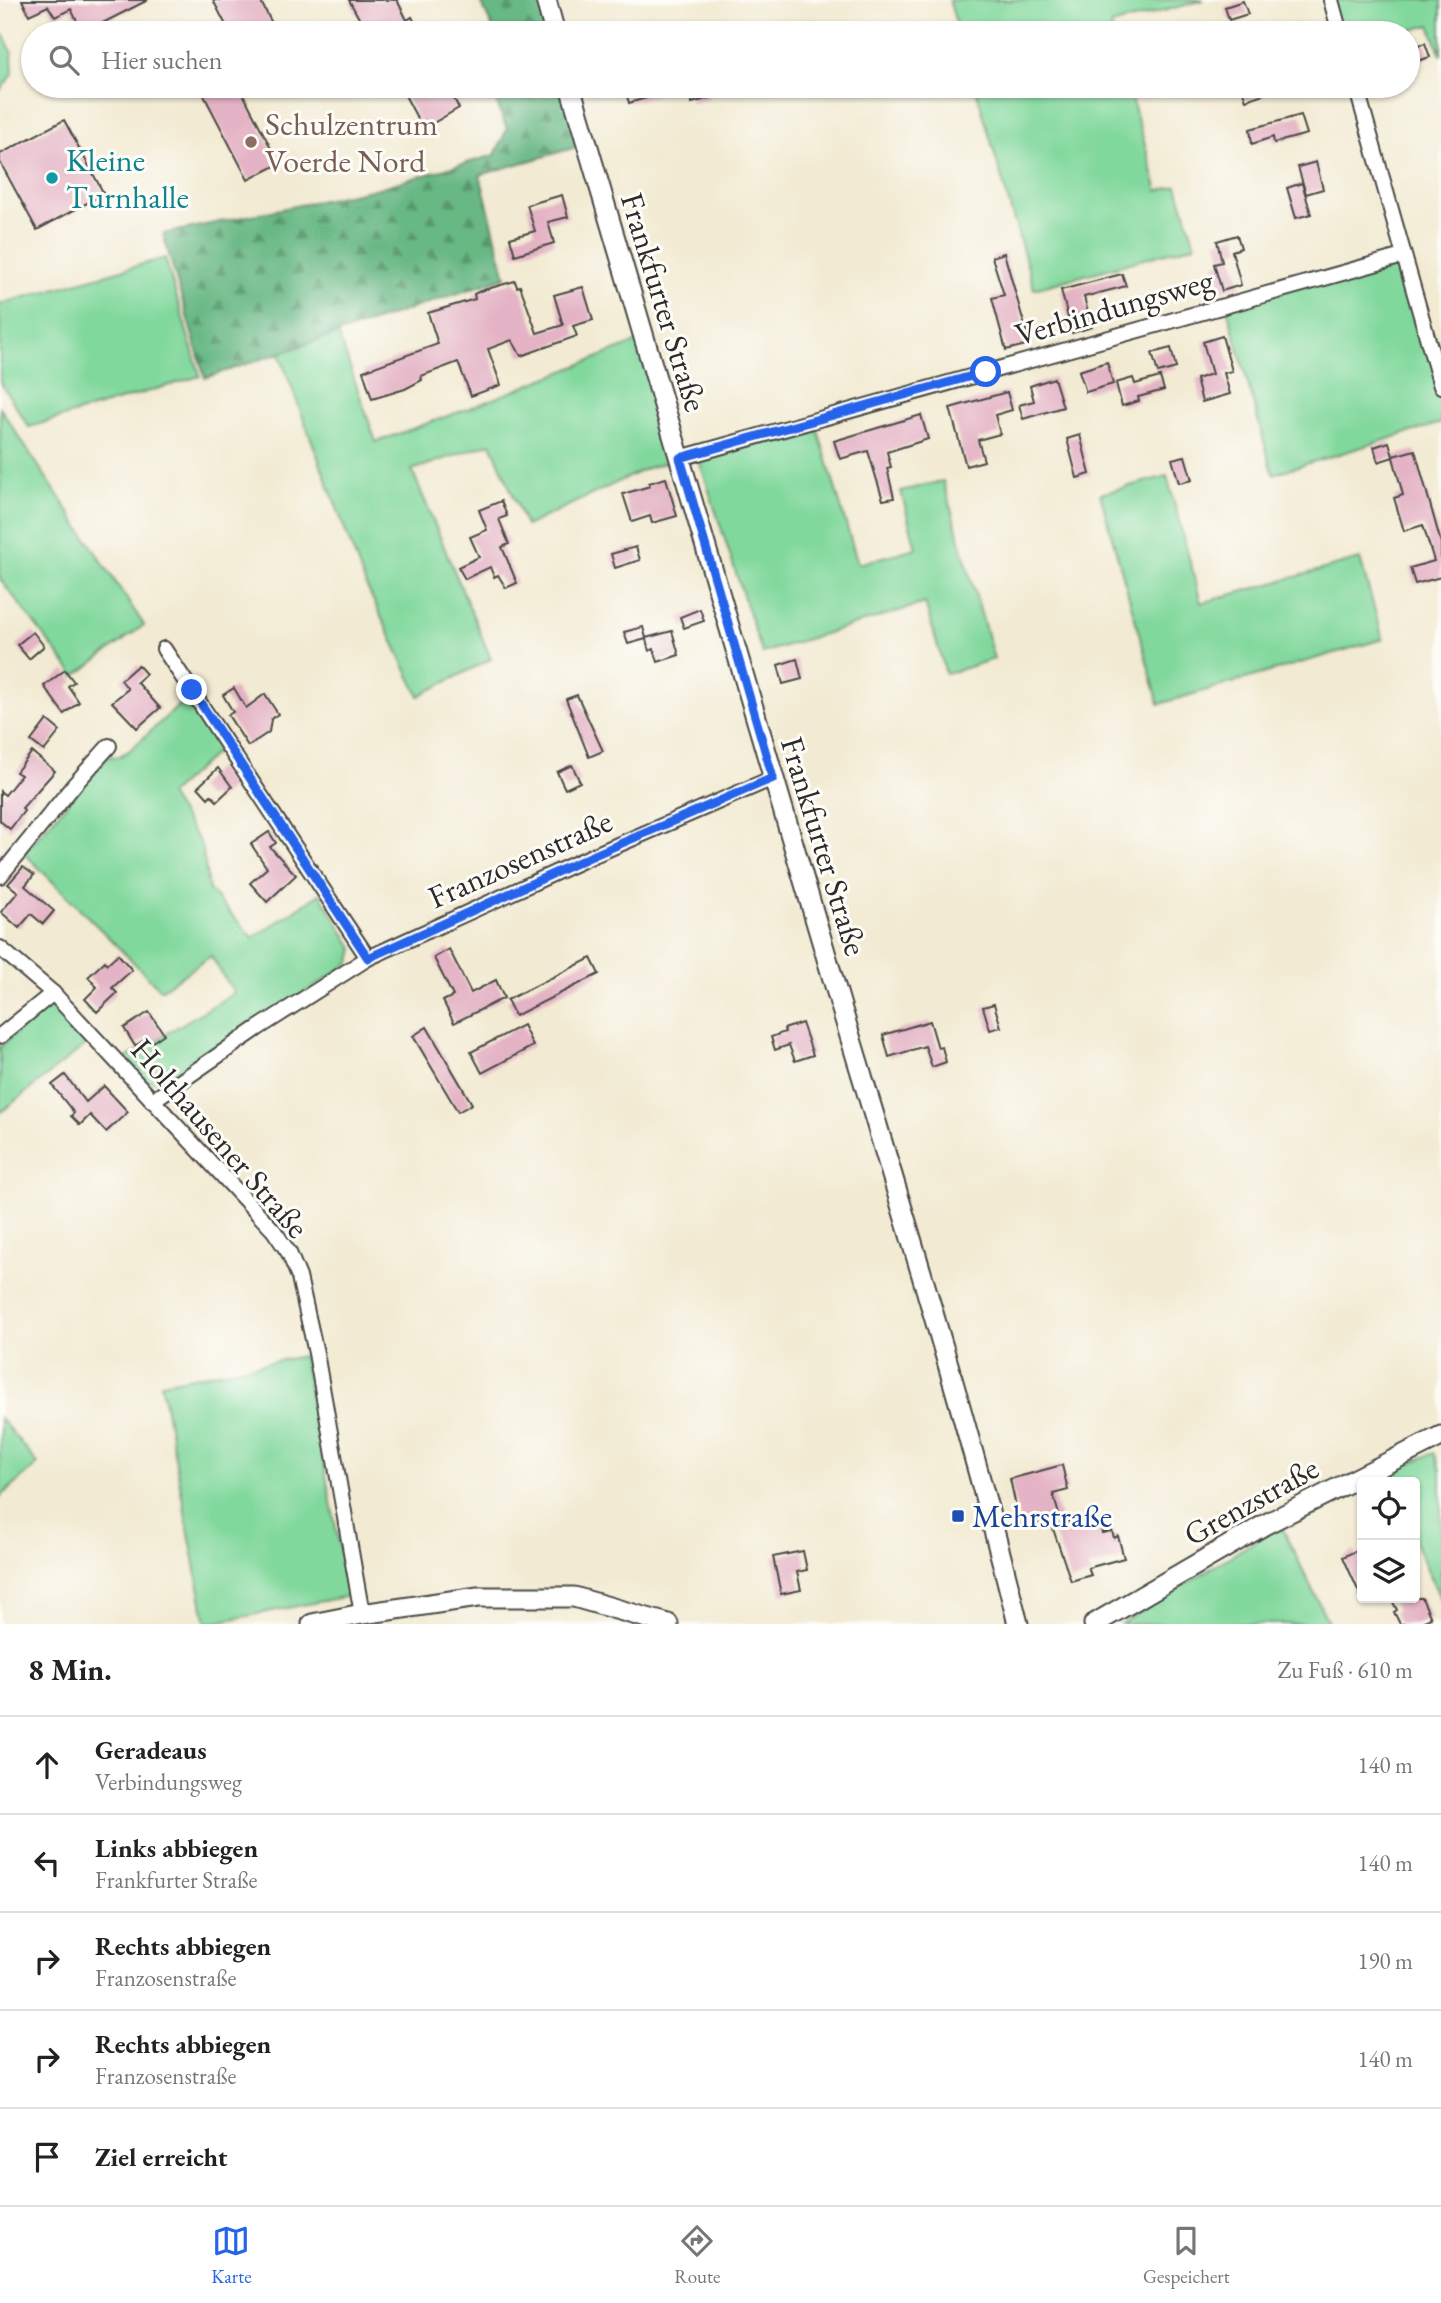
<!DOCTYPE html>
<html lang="de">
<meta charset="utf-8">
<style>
:root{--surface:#fff;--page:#f6f6f6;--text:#222;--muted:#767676;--line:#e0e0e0;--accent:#2563eb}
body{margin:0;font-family:"EB Garamond",serif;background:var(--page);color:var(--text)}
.controls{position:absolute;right:21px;bottom:21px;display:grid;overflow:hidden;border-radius:7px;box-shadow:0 2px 5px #0004}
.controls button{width:63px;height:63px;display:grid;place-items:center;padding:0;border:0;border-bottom:2px solid var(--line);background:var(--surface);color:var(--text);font:35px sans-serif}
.stop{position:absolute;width:21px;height:21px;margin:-16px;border:5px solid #2563eb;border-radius:50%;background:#fff}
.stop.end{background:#2563eb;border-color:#fff;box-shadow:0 2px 7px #0008}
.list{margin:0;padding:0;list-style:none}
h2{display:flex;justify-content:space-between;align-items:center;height:91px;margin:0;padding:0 28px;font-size:30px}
h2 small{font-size:23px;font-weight:400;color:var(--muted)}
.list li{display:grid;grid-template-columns:46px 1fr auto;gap:21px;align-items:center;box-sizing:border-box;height:98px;padding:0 28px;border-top:2px solid var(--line)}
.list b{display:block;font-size:26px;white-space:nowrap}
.list p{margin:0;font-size:23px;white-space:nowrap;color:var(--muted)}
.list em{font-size:23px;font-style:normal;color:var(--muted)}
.icon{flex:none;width:38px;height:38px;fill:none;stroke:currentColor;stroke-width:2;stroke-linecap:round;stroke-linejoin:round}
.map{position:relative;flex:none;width:1441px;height:1624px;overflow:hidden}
.search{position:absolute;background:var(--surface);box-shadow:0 2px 5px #0004;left:21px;right:21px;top:21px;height:77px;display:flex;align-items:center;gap:18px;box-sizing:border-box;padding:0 24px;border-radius:38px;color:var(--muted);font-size:26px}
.sheet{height:581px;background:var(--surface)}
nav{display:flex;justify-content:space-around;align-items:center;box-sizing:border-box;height:98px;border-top:2px solid var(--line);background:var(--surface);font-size:19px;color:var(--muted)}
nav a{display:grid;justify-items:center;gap:4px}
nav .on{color:var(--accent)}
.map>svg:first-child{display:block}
.green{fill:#81d89c;stroke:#568264;stroke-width:2}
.forest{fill:url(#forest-firs);stroke:#4a7258;stroke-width:2}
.building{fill:#e4b3c5}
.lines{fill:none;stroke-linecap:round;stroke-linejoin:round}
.street-casing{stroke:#494844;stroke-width:18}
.secondary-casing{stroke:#494844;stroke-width:23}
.street{stroke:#fff;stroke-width:14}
.secondary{stroke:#fff;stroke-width:19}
.route{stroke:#2563eb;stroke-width:9}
.education-dot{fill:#8d6e63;stroke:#fdfcf7;stroke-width:2.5}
.culture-dot{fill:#0f9aa8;stroke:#fdfcf7;stroke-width:2.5}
.transit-dot{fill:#1a4fb4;stroke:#fdfcf7;stroke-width:2.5}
.labels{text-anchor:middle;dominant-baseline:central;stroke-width:6;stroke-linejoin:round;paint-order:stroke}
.education-label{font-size:32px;fill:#785e54;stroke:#fdfcf7;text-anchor:start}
.culture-label{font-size:32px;fill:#0d838f;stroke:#fdfcf7;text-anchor:start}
.street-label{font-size:32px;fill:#2b2b2b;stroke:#fdfcf7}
.transit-label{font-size:32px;fill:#164399;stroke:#fdfcf7;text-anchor:start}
</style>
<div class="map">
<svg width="1441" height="1624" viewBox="0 0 1441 1624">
<defs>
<pattern id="forest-firs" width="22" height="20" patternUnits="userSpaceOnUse" patternTransform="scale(1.75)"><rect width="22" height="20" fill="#68b884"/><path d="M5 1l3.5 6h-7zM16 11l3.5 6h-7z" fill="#56966c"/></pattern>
</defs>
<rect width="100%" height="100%" fill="#fdfcf7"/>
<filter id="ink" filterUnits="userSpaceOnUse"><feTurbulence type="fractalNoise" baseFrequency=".0143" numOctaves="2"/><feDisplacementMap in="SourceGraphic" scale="14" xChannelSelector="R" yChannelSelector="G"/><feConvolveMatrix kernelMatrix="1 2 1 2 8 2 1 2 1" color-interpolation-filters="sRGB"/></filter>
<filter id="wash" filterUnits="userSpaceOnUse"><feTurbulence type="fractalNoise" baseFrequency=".00686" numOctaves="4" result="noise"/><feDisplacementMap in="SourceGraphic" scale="28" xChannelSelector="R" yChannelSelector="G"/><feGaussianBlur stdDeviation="1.57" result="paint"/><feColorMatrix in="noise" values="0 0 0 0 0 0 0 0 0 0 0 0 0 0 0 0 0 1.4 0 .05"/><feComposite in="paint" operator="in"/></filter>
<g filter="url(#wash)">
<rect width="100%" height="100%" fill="#f2ead2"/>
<g class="green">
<path d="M 949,0 L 1204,0 L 1111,25 L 1113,33 L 959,33 Z"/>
<path d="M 1331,0 L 1441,0 L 1441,56 L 1430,25 L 1401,33 L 1340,33 Z"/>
<path d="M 4,35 L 12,53 L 13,74 L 0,90 L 0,36 Z"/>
<path d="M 975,86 L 1128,86 L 1158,191 L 1177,186 L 1195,245 L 1034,289 Z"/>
<path d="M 1403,256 L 1441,386 L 1441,423 L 1273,474 L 1226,304 Z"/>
<path d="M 165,258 L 200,376 L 29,427 L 0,382 L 0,304 Z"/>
<path d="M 338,333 L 376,442 L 478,405 L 642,340 L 680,458 L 645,469 L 526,526 L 491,443 L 412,470 L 491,659 L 419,696 L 365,583 L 279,353 Z"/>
<path d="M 0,408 L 144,625 L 75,676 L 0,579 Z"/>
<path d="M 817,427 L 858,564 L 916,548 L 901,491 L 943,481 L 994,659 L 946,674 L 925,603 L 762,653 L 697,454 Z"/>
<path d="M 1167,476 L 1201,603 L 1360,559 L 1383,639 L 1159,704 L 1100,494 Z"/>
<path d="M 190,695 L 223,746 L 169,795 L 202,846 L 209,890 L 253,938 L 320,894 L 354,949 L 351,961 L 343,968 L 170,1079 L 160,1081 L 147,1081 L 126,1058 L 234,993 L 211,956 L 161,990 L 24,853 L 108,756 L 118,757 L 129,751 Z"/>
<path d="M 51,1003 L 88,1043 L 0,1113 L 0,1047 Z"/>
<path d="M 303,1356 L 349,1596 L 206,1624 L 161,1383 Z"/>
<path d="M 0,1418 L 38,1464 L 0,1497 Z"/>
<path d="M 1434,1453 L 1441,1470 L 1441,1600 L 1415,1542 L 1415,1482 L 1388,1482 L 1384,1474 Z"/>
<path d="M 1281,1525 L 1329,1624 L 1121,1624 Z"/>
</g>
<g class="forest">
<path d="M 480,0 L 546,0 L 555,33 L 495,33 Z"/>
<path d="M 498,86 L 570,86 L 587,144 L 480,175 L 506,277 L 205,378 L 163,234 L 375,189 L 495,155 L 507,129 L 495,99 L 503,95 Z"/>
</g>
<g id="blocks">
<g class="building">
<path d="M 22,0 L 148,0 L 83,33 L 71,9 L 55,17 L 48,6 L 29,15 Z"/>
<path d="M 213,0 L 260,0 L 277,33 L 230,33 Z"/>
<path d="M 349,0 L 397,0 L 407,20 L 412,17 L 420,33 L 367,33 Z"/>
<path d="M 1243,1 L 1248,14 L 1229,20 L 1225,7 Z"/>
<path d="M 1425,43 L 1430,57 L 1408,64 L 1408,49 Z"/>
<path d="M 199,86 L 239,86 L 279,164 L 248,180 Z"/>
<path d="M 400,86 L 447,86 L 459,108 L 423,129 Z"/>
<path d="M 624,86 L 677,86 L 677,89 L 629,103 Z"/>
<path d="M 697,86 L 705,86 L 709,98 L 692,103 L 688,88 Z"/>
<path d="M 1241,86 L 1280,86 L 1281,88 L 1246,100 Z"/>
<path d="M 1301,115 L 1307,134 L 1274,143 L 1273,137 L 1252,144 L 1250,129 Z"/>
<path d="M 64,120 L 104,194 L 37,230 L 0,162 L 0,154 Z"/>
<path d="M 1316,162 L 1323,189 L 1306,194 L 1298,167 Z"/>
<path d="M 1302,183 L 1311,214 L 1296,218 L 1287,188 Z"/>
<path d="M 562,195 L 568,217 L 548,222 L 554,243 L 515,255 L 510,238 L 535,231 L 527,205 Z"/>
<path d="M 1237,235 L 1241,248 L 1232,251 L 1241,285 L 1222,291 L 1214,264 L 1222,262 L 1217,241 Z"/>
<path d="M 1004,253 L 1030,344 L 1006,350 L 992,298 L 1004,295 L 992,257 Z"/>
<path d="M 1122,274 L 1126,286 L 1084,297 L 1092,327 L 1072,333 L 1061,290 Z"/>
<path d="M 515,281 L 517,287 L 520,286 L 537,333 L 563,325 L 554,295 L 583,287 L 593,320 L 573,326 L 577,336 L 521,356 L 512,340 L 488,349 L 501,385 L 471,396 L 458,362 L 421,376 L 422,380 L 405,389 L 372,399 L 363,371 L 438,344 L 428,313 L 475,299 L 474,294 L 480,291 Z"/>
<path d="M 1222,336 L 1232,371 L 1224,373 L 1230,394 L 1202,402 L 1196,379 L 1212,374 L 1203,342 Z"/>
<path d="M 1171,348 L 1176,368 L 1158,373 L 1152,353 Z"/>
<path d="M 1107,362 L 1113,384 L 1086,392 L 1079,371 Z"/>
<path d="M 1160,377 L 1164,390 L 1138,397 L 1139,401 L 1122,406 L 1116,383 L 1133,378 L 1135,384 Z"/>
<path d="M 1054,378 L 1063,407 L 1023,419 L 1019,405 L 1034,401 L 1030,386 Z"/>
<path d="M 1007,392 L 1012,410 L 995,415 L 1000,434 L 978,440 L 984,461 L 966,466 L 950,408 Z"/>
<path d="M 921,415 L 928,439 L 887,452 L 891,467 L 887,468 L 894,498 L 883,500 L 868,451 L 840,459 L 834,441 Z"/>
<path d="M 1080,435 L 1090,474 L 1077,478 L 1067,439 Z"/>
<path d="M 1389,442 L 1393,456 L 1415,450 L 1441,543 L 1441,577 L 1415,584 L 1410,568 L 1434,561 L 1423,525 L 1404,531 L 1394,498 L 1403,495 L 1393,457 L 1378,462 L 1374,447 Z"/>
<path d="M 1185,456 L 1192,480 L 1179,483 L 1172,459 Z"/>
<path d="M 666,478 L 677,516 L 652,523 L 650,516 L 632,522 L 623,494 L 650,486 L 649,483 Z"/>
<path d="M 501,501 L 507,516 L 499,519 L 509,544 L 502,547 L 517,583 L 506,588 L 498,575 L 494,577 L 490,567 L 465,579 L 458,567 L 479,557 L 470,537 L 487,530 L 479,510 Z"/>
<path d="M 636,547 L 640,560 L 615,568 L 611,554 Z"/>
<path d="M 700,609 L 704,621 L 684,628 L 680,617 Z"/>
<path d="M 643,627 L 646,638 L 672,631 L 679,655 L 658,662 L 654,649 L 649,651 L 646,639 L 628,644 L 624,632 Z"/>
<path d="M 33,632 L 44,646 L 29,659 L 17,645 Z"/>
<path d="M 797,659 L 802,679 L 783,684 L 778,665 Z"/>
<path d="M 138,665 L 146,674 L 137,682 L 160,708 L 137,728 L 112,702 L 128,689 L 121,680 Z"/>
<path d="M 65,670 L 74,682 L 68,686 L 79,702 L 64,714 L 44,686 Z"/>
<path d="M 234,688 L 246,708 L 265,694 L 278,714 L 271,719 L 269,732 L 248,746 L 228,715 L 233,712 L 223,695 Z"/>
<path d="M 577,695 L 603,751 L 589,757 L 566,699 Z"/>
<path d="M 47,720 L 60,731 L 44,751 L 31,741 Z"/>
<path d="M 32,752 L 55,771 L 22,808 L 24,811 L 10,829 L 0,821 L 0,791 L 5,795 L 21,775 L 16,772 Z"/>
<path d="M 572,765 L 580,782 L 565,789 L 557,772 Z"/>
<path d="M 218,768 L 232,787 L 217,801 L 211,795 L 208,798 L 198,787 Z"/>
<path d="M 269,832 L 276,843 L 270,847 L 296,875 L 267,902 L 250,883 L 267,868 L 251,844 Z"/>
<path d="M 23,867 L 34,875 L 25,886 L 54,911 L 43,924 L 31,914 L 19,928 L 1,912 L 18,892 L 8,884 Z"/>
<path d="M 449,949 L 471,993 L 496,980 L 504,998 L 454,1023 L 443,1001 L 453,996 L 434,958 Z"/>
<path d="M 118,954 L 132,970 L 112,988 L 117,993 L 97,1012 L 85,999 L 97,987 L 88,977 L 105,961 L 107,964 Z"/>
<path d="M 591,958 L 599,974 L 515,1016 L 507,1000 Z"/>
<path d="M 994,1004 L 1001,1027 L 990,1030 L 983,1007 Z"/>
<path d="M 149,1012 L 164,1034 L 151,1043 L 147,1038 L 135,1046 L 124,1028 Z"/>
<path d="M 930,1021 L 938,1048 L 942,1047 L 946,1062 L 932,1067 L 925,1046 L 889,1057 L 883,1035 Z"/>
<path d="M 802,1023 L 813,1055 L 795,1061 L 789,1045 L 775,1050 L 771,1037 L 785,1032 L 784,1029 Z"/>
<path d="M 523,1025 L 533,1046 L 482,1073 L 471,1052 Z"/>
<path d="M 427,1027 L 472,1104 L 458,1112 L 413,1036 Z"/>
<path d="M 65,1075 L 86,1102 L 104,1086 L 128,1112 L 106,1132 L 90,1115 L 80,1125 L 71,1116 L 74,1113 L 52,1085 Z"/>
<path d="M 1062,1465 L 1068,1490 L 1053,1494 L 1060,1518 L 1021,1529 L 1010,1479 Z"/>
<path d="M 1091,1515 L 1094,1527 L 1100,1525 L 1102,1533 L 1112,1531 L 1114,1538 L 1118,1536 L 1124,1558 L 1088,1568 L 1091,1575 L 1071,1581 L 1052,1526 Z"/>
<path d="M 803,1551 L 807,1570 L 797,1572 L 801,1590 L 781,1594 L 773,1557 Z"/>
<path d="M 1355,1551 L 1362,1567 L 1362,1599 L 1343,1557 Z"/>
<path d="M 1391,1598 L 1422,1598 L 1431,1618 L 1417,1624 L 1400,1624 L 1394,1612 L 1397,1610 Z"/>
</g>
</g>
</g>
<g filter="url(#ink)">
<use href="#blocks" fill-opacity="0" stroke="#494844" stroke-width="2"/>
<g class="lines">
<g class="street-casing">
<g id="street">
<path d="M 1331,0 L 1340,33"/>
<path d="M 1356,86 L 1441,386"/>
<path d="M 680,458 L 1403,256"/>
<path d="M 164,649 L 368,958"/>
<path d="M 0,876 L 74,785 L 109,746"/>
<path d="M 0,948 L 53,993 L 274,1231 L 289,1253 L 299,1277 L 316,1353 L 362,1614"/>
<path d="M 0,1036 L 53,993"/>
<path d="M 152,1101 L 258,1028 L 368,958 L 592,856 L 773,778"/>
</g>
</g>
<g class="secondary-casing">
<g id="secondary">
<path d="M 546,0 L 555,33"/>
<path d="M 570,86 C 659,395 751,704 843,1013 C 904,1215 967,1418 1018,1624"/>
<path d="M 312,1624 L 362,1614 L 478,1597 L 574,1597 L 668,1624"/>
<path d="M 1094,1624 L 1264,1525 L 1441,1436"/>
</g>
</g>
<use href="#street" class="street"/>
<use href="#secondary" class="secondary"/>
</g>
</g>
<g class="lines" filter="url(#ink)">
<path class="route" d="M 192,690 L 368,958 L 592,856 L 773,778 L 680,458 L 986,372"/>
</g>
<circle class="education-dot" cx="251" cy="142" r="7"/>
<circle class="culture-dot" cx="52" cy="178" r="7"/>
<rect class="transit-dot" x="951" y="1509" width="14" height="14" rx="3.5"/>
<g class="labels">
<g class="education-label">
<text x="265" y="124">Schulzentrum<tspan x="265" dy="37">Voerde Nord</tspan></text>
</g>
<g class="culture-label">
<text x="66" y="160">Kleine<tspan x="66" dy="37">Turnhalle</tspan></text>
</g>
<g class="street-label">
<text transform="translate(664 302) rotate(73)">Frankfurter Straße</text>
<text transform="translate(1114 307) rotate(-16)">Verbindungsweg</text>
<text transform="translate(824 846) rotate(73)">Frankfurter Straße</text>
<text transform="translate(520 859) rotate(-24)">Franzosenstraße</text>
<text transform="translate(220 1138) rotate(49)">Holthausener Straße</text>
<text transform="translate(1251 1501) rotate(-29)">Grenzstraße</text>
</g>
<g class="transit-label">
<text x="972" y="1516">Mehrstraße</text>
</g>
</g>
</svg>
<div class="controls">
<button><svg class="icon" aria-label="locate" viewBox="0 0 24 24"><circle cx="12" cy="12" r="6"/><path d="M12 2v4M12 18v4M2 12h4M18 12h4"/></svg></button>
<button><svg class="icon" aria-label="layers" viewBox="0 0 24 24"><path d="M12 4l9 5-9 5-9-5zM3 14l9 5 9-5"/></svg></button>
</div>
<div class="stop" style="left:986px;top:372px"></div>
<div class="stop end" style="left:192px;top:690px"></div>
<div class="search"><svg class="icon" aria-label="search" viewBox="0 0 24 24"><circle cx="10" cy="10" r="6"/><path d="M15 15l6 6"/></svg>Hier suchen</div>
</div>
<section class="sheet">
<h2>8 Min.<small>Zu Fuß · 610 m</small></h2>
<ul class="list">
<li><svg class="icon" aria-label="ahead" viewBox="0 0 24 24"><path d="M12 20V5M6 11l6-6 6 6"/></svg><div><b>Geradeaus</b><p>Verbindungsweg</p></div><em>140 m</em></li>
<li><svg class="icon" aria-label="left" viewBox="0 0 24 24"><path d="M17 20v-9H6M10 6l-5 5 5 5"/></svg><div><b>Links abbiegen</b><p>Frankfurter Straße</p></div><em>140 m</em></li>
<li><svg class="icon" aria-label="right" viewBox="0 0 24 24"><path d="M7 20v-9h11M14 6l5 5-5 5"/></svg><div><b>Rechts abbiegen</b><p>Franzosenstraße</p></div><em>190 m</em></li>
<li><svg class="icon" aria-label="right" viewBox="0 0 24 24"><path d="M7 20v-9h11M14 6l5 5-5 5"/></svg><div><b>Rechts abbiegen</b><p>Franzosenstraße</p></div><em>140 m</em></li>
<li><svg class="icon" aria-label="arrive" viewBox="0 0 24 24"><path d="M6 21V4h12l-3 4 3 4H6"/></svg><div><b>Ziel erreicht</b></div></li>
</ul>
</section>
<nav>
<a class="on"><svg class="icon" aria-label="map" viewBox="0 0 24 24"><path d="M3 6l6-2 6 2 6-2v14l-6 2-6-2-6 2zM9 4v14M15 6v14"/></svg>Karte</a>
<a><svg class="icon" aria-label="directions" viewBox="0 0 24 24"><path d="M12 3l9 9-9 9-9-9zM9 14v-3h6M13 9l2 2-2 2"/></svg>Route</a>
<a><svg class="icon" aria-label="saved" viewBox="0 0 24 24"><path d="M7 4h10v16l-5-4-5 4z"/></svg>Gespeichert</a>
</nav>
